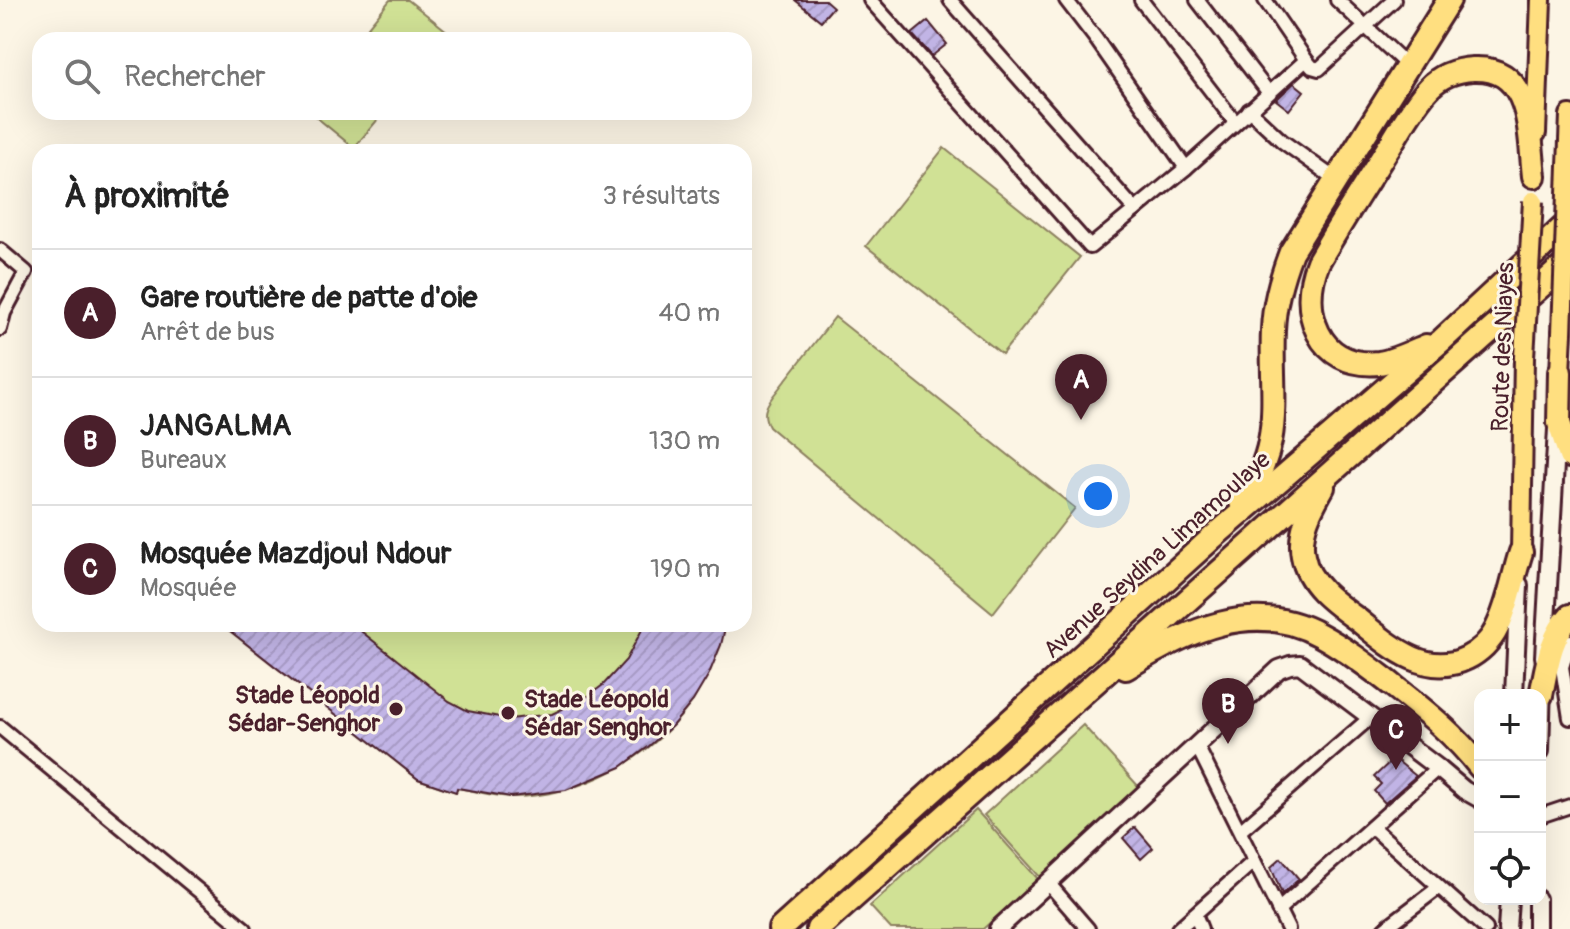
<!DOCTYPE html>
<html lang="fr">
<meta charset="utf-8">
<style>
:root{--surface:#fff;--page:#f2f2f2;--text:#222;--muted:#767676;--line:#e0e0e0;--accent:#4a1f2b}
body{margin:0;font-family:Pangolin,sans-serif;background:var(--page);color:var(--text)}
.controls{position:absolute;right:24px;bottom:24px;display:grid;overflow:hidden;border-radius:16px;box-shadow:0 8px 32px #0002}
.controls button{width:72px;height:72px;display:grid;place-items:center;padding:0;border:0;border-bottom:2px solid var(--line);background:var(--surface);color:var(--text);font:40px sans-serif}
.you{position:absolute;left:1098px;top:496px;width:28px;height:28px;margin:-20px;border:6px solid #fff;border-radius:50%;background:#1a73e8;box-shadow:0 0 0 12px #1a73e833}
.badge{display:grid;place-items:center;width:52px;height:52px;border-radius:50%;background:var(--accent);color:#fff;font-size:26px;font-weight:700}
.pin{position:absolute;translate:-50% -66px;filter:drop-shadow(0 2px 4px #0008)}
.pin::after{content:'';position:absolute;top:42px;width:28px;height:24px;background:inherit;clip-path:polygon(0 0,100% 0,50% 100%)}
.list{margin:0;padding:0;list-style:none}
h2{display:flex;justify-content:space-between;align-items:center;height:104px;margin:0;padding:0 32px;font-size:34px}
h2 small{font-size:26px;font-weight:400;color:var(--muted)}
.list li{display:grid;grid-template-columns:52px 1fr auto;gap:24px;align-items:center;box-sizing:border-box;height:128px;padding:0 32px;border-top:2px solid var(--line)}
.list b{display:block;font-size:30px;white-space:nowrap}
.list p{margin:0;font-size:26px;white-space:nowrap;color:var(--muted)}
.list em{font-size:26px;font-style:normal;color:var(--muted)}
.icon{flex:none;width:44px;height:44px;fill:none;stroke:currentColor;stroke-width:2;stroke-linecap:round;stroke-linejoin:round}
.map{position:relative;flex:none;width:1570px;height:929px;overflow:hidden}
.search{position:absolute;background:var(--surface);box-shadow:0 8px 32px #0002;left:32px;top:32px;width:720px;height:88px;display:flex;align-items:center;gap:20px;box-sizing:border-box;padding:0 28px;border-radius:24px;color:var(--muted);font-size:30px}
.panel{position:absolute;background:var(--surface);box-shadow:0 8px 32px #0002;left:32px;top:144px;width:720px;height:488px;border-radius:24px}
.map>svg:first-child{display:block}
.pitch{fill:#d0e195;stroke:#8d8060;stroke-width:2}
.building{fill:url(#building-hatch);stroke:#4a1f2b;stroke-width:2}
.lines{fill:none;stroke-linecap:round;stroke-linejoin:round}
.street-casing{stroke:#4a1f2b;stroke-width:18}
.secondary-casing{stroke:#4a1f2b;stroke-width:22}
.primary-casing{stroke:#4a1f2b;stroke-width:24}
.highway-casing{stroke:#4a1f2b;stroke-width:28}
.street{stroke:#fcf5e5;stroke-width:12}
.secondary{stroke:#fcf5e5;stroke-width:16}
.primary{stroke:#ffdf80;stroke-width:18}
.highway{stroke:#ffdf80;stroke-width:22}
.primary-bridge-casing{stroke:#4a1f2b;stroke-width:24;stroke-linecap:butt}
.primary-bridge{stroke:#ffdf80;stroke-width:18}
.poi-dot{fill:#4a1f2b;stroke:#fcf5e5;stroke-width:3}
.labels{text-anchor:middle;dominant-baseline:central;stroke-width:6;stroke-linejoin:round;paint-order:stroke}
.street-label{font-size:24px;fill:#4a1f2b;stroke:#fcf5e5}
.poi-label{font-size:24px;font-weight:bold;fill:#4a1f2b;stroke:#fcf5e5;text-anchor:end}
</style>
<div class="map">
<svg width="1570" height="929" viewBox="0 0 1570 929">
<defs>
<pattern id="building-hatch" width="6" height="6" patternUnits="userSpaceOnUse" patternTransform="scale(2)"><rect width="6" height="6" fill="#c1b4e5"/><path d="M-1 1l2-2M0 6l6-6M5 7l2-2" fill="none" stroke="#a79ac5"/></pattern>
</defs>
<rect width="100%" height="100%" fill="#fcf5e5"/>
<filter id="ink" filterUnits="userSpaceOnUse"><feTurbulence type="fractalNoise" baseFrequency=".0125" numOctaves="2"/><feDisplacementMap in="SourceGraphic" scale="16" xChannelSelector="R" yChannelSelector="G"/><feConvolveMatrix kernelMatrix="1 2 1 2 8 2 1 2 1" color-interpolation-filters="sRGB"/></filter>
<g filter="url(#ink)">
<g class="pitch">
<path d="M 390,0 L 408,0 L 458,40 L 385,40 L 368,27 Z"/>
<path d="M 310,112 L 384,112 L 354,148 Z"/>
<path d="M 944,148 L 1080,257 L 1002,354 L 866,246 Z"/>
<path d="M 835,317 L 1075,508 L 993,613 L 769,427 C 762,414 765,407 773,396 Z"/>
<path d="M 222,624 L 726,624 C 715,649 707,681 691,703 C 651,759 582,796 513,797 C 494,797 476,791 458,788 L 456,792 L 418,779 Z"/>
<path d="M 1083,725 L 1140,788 L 1041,878 L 984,815 Z"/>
<path d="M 976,810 L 1038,879 L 983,929 L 891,929 L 870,906 Z"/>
</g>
<g class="building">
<path d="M 795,0 L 825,0 L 833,7 L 821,21 Z"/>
<path d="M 928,21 L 947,44 L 932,56 L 912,34 Z"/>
<path d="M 1294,83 L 1304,91 L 1289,110 L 1276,100 Z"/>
<path d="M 221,624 L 352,624 L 449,701 L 468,711 L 510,719 L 552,714 L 587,697 L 603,685 L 626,660 L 645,624 L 726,624 L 721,645 L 709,674 L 693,701 L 672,726 L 648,747 L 621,767 L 566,790 L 511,797 L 457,788 L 456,792 L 418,779 Z"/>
<path d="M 1394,758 L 1416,776 L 1385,803 L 1374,791 L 1381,784 L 1374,777 Z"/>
<path d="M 1135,827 L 1153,848 L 1141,859 L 1123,838 Z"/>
<path d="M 1281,858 L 1299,879 L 1282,894 L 1271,867 Z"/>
</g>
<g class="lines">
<g class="street-casing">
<g id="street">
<path d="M 870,0 L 1090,247 L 1186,168 L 1306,60"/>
<path d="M 950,0 L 1135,210"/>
<path d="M 1066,0 L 1096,39 L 1186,168"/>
<path d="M 1141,0 L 1235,122"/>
<path d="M 1197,0 L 1269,93"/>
<path d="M 1265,0 L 1306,60 L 1312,67 L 1319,69 L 1394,0"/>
<path d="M 1337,0 L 1407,65"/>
<path d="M 1249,110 L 1282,141 L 1335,179"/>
<path d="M 0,250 L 26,272 L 4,313 L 0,329"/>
<path d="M 1570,641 L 1562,667 L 1570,718"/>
<path d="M 0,727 L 245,929"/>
<path d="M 1197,746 L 1288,929"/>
<path d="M 1540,816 L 1570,806"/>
<path d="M 1372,827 L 1486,929"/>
<path d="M 1240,831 L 1371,717"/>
<path d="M 1049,884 L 1088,929"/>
<path d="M 1278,910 L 1438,768"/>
<path d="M 1195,914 L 1201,929"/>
<path d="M 1178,929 L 1254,861"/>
<path d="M 1384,929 L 1438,888"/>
</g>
</g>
<g class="secondary-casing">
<g id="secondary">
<path d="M 1544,657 L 1557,429"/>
<path d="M 1514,695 L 1519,585"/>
<path d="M 1540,751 L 1542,684"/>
<path d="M 998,929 L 1279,669 L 1290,665 L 1300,664 L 1438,768 L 1464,790 L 1480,799"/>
<path d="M 1507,929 L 1509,899"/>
<path d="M 1537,929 L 1537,899"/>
</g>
</g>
<g class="primary-casing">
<g id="primary">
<path d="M 1536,133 L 1541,0"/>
<path d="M 1568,166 L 1570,115"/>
<path d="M 1560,372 L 1562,333"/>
<path d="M 1521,552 L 1524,357"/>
</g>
</g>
<g class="highway-casing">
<g id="highway">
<path d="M 1426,346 C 1412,352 1394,361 1379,363 C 1318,369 1298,310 1318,262 C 1339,225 1362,190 1385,153 C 1399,132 1412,106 1429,88 C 1441,75 1456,70 1473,69 C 1533,66 1529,134 1534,176"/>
<path d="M 1560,372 L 1559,423 L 1570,456"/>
<path d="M 1323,487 C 1311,508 1298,531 1303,556 C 1308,585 1336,604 1358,620 C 1388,644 1425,679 1467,658 C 1479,652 1491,641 1497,628 C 1509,605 1513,576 1521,552"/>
<path d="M 1241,502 C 1286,448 1270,394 1273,330 C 1274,303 1281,278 1291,252 L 1449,0"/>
<path d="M 1126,668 C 1185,631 1254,598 1320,635 C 1344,648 1365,664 1386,680 C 1420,707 1453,732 1480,767"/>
<path d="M 1541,695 C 1547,667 1550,637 1570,616"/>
<path d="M 780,929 L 1211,539 L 1442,340 L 1570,221"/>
<path d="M 818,929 L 1570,260"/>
</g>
</g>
<use href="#street" class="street"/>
<use href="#secondary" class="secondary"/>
<use href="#primary" class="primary"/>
<use href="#highway" class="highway"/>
<g class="primary-bridge-casing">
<g id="primary-bridge">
<path d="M 1562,333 L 1568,166"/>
<path d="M 1524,357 L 1533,201"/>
</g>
</g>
<use href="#primary-bridge" class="primary-bridge"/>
</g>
</g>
<g class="poi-dot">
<circle cx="396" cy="709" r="8"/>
<circle cx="508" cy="713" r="8"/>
</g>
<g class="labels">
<g class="street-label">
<text transform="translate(1503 347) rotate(-88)">Route des Niayes</text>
<text transform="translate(1157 555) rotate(-42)">Avenue Seydina Limamoulaye</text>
</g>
<g class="poi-label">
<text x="380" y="695">Stade Léopold<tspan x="380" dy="28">Sédar-Senghor</tspan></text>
<text x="524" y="699" text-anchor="start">Stade Léopold<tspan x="524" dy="28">Sédar Senghor</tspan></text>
</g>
</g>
</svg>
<div class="controls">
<button>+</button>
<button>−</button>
<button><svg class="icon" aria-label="locate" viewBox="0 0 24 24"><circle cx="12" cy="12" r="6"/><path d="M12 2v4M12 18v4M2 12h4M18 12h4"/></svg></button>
</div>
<div class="you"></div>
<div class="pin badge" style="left:1081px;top:420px">A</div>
<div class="pin badge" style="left:1228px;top:744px">B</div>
<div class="pin badge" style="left:1396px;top:770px">C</div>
<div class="search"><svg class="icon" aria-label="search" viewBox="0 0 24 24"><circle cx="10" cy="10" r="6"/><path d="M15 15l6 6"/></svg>Rechercher</div>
<section class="panel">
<h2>À proximité<small>3 résultats</small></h2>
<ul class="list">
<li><span class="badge">A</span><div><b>Gare routière de patte d'oie</b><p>Arrêt de bus</p></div><em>40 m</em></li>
<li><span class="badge">B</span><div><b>JANGALMA</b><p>Bureaux</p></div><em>130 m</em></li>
<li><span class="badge">C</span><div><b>Mosquée Mazdjoul Ndour</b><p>Mosquée</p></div><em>190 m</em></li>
</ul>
</section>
</div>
